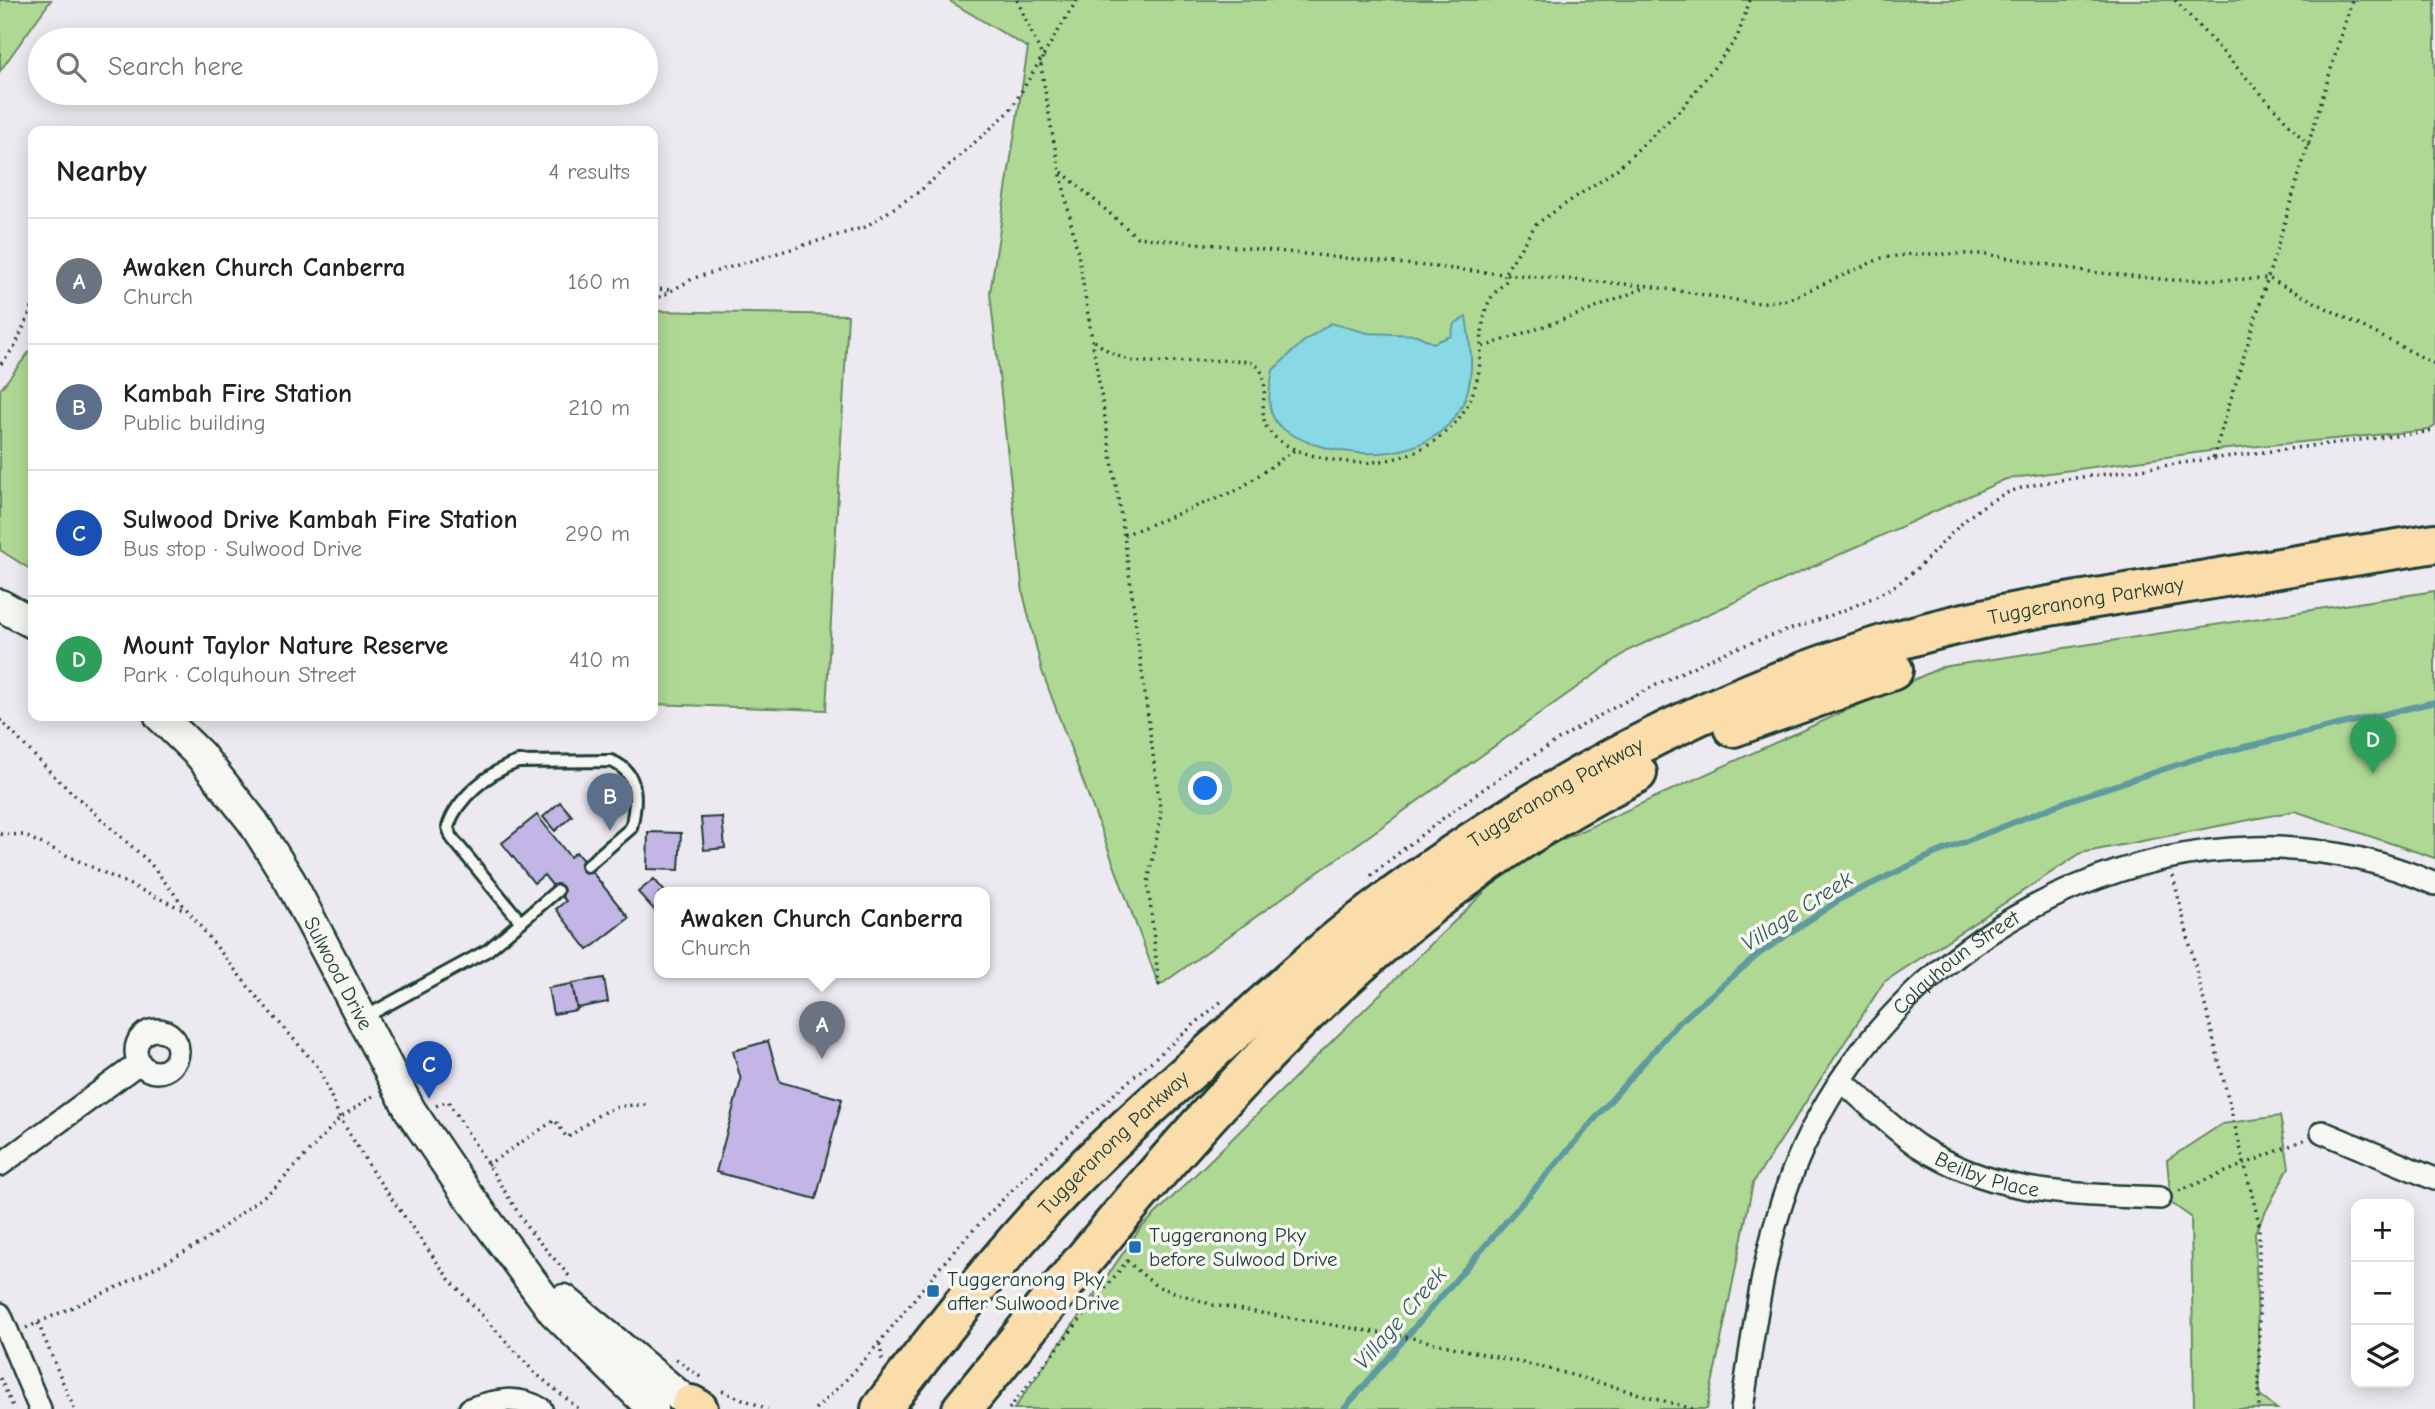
<!DOCTYPE html>
<meta charset="utf-8">
<style>
:root{--surface:#fff;--page:#f6f6f6;--text:#202124;--muted:#757577;--line:#e0e0e0;--accent:#2563eb}
body{margin:0;font-family:"Comic Neue",sans-serif;background:var(--page);color:var(--text)}
.controls{position:absolute;right:21px;bottom:21px;display:grid;overflow:hidden;border-radius:14px;box-shadow:0 4px 18px #0003}
.controls button{width:63px;height:63px;display:grid;place-items:center;padding:0;border:0;border-bottom:2px solid var(--line);background:var(--surface);color:var(--text);font:35px sans-serif}
.you{position:absolute;left:1206px;top:789px;width:24px;height:24px;margin:-18px;border:5px solid #fff;border-radius:50%;background:#1a73e8;box-shadow:0 0 0 10px #1a73e833}
.badge{display:grid;place-items:center;width:46px;height:46px;border-radius:50%;background:var(--accent);color:#fff;font-size:23px;font-weight:700}
.pin{position:absolute;translate:-50% -58px;filter:drop-shadow(0 2px 4px #0008)}
.pin::after{content:'';position:absolute;top:37px;width:24px;height:21px;background:inherit;clip-path:polygon(0 0,100% 0,50% 100%)}
.popup{position:absolute;left:654px;top:887px;width:336px;height:91px;box-sizing:border-box;display:grid;place-content:center;border-radius:14px;background:var(--surface);filter:drop-shadow(0 2px 5px #0005);font-size:23px;white-space:nowrap;color:var(--muted)}
.popup b{font-size:26px;color:var(--text)}
.popup::after{content:'';position:absolute;left:50%;top:100%;margin-left:-14px;border:14px solid transparent;border-top-color:var(--surface)}
.list{margin:0;padding:0;list-style:none}
h2{display:flex;justify-content:space-between;align-items:center;height:91px;margin:0;padding:0 28px;font-size:30px}
h2 small{font-size:23px;font-weight:400;color:var(--muted)}
.list li{display:grid;grid-template-columns:46px 1fr auto;gap:21px;align-items:center;box-sizing:border-box;height:126px;padding:0 28px;border-top:2px solid var(--line)}
.list b{display:block;font-size:26px;white-space:nowrap}
.list p{margin:0;font-size:23px;white-space:nowrap;color:var(--muted)}
.list em{font-size:23px;font-style:normal;color:var(--muted)}
.icon{flex:none;width:38px;height:38px;fill:none;stroke:currentColor;stroke-width:2;stroke-linecap:round;stroke-linejoin:round}
.map{position:relative;flex:none;width:2435px;height:1409px;overflow:hidden}
.search{position:absolute;background:var(--surface);box-shadow:0 4px 18px #0003;left:28px;top:28px;width:630px;height:77px;display:flex;align-items:center;gap:18px;box-sizing:border-box;padding:0 24px;border-radius:38px;color:var(--muted);font-size:26px}
.panel{position:absolute;background:var(--surface);box-shadow:0 4px 18px #0003;left:28px;top:126px;width:630px;height:595px;border-radius:14px}
.map>svg:first-child{display:block}
.green{fill:#b0d895;stroke:#688a64;stroke-width:2}
.water{fill:#88d8e5;stroke:#5e9a9e;stroke-width:2}
.lines{fill:none;stroke-linecap:round;stroke-linejoin:round}
.stream{stroke:#5e9a9e;stroke-width:6}
.building{fill:#c3b5e6;stroke:#1f3d34;stroke-width:2}
.service-casing{stroke:#1f3d34;stroke-width:16}
.minor-casing{stroke:#1f3d34;stroke-width:26}
.secondary-casing{stroke:#1f3d34;stroke-width:35}
.motorway-casing{stroke:#1f3d34;stroke-width:44}
.path{stroke:#1f3d34;stroke-width:3.5;stroke-dasharray:2 5;stroke-linecap:butt}
.service{stroke:#f6f6f2;stroke-width:10}
.minor{stroke:#f6f6f2;stroke-width:21}
.secondary{stroke:#f6f6f2;stroke-width:30}
.motorway{stroke:#faddab;stroke-width:38}
.poi-dot{fill:#1f6fb2;stroke:#f6f6f2;stroke-width:2.5}
.labels{text-anchor:middle;dominant-baseline:central;stroke-width:7;stroke-linejoin:round;paint-order:stroke}
.street-label{font-size:21px;fill:#1f3d34;stroke:#f6f6f2}
.poi-label{font-size:21px;fill:#1f3d34;stroke:#f6f6f2;text-anchor:start}
.water-label{font-size:23px;font-style:italic;fill:#345c57;stroke:#f6f6f2}
</style>
<div class="map">
<svg width="2435" height="1409" viewBox="0 0 2435 1409">
<rect width="100%" height="100%" fill="#ece9f0"/>
<filter id="ink" filterUnits="userSpaceOnUse"><feTurbulence type="fractalNoise" baseFrequency=".0143" numOctaves="2"/><feDisplacementMap in="SourceGraphic" scale="14" xChannelSelector="R" yChannelSelector="G"/><feConvolveMatrix kernelMatrix="1 2 1 2 8 2 1 2 1" color-interpolation-filters="sRGB"/></filter>
<g filter="url(#ink)">
<g class="green">
<path d="M 0,0 L 51,0 L 0,71 Z"/>
<path d="M 948,0 L 2435,0 L 2435,426 L 2429,430 L 2217,450 L 2006,479 L 1629,650 L 1159,986 L 1042,671 L 1023,593 L 990,293 L 1028,48 Z"/>
<path d="M 653,311 L 848,315 L 826,710 L 653,704 Z"/>
<path d="M 33,347 L 33,571 L 0,550 L 0,390 Z"/>
<path d="M 2435,591 L 2435,858 L 2295,811 L 2081,853 L 1884,982 L 1753,1183 L 1707,1409 L 1014,1409 L 1140,1229 L 1517,860 L 1942,667 Z"/>
<path d="M 2280,1116 L 2289,1167 L 2255,1232 L 2260,1396 L 2277,1409 L 2194,1409 L 2191,1217 L 2171,1203 L 2167,1160 L 2222,1124 Z"/>
</g>
<path class="water" d="M 1466,317 C 1471,348 1477,382 1459,411 C 1428,461 1356,460 1308,442 C 1298,438 1282,430 1276,422 C 1265,406 1270,387 1273,370 L 1303,342 L 1331,323 L 1368,333 L 1417,335 L 1433,343 L 1451,336 L 1454,324 Z"/>
<g class="lines">
<path class="stream" d="M 1344,1409 L 1676,1025 L 1759,954 L 1842,898 L 1934,854 L 2070,800 L 2198,758 L 2435,702"/>
</g>
<g class="building">
<path d="M 560,802 L 572,816 L 555,831 L 543,817 Z"/>
<path d="M 537,815 L 570,857 L 576,852 L 629,918 L 588,950 L 556,909 L 566,901 L 557,891 L 544,875 L 534,883 L 502,843 Z"/>
<path d="M 722,817 L 725,848 L 704,850 L 701,818 Z"/>
<path d="M 648,832 L 681,833 L 679,870 L 647,869 Z"/>
<path d="M 654,879 L 666,893 L 659,893 L 657,913 L 638,892 Z"/>
<path d="M 604,978 L 608,1002 L 577,1008 L 572,983 Z"/>
<path d="M 572,984 L 577,1010 L 553,1014 L 548,988 Z"/>
<path d="M 768,1041 L 780,1082 L 842,1099 L 816,1199 L 716,1172 L 741,1080 L 733,1051 Z"/>
</g>
<g class="lines">
<g class="service-casing">
<g id="service">
<path d="M 521,922 L 452,838 L 448,827 C 456,799 490,771 518,762 L 611,761 C 640,772 637,802 631,828 L 587,866"/>
<path d="M 365,1017 L 488,950 L 557,891"/>
</g>
</g>
<g class="minor-casing">
<g id="minor">
<circle cx="157" cy="1051" r="21"/>
<path id="s1" d="M 1841,1080 C 1866,1102 1890,1127 1918,1146 C 1996,1196 2071,1194 2160,1198"/>
<path d="M 2322,1132 L 2435,1179"/>
<path d="M 0,1165 L 139,1063"/>
<path d="M 0,1314 L 40,1409"/>
<path d="M 470,1409 C 494,1400 518,1395 541,1409"/>
<path id="s2" d="M 1742,1409 C 1756,1315 1766,1220 1810,1133 C 1921,912 2200,780 2435,884"/>
</g>
</g>
<g class="secondary-casing">
<g id="secondary">
<path d="M 0,605 L 33,623"/>
<path id="s3" d="M 160,716 L 200,755 L 253,822 L 290,881 L 410,1110 L 467,1194 L 554,1312 L 653,1409"/>
<path d="M 564,1300 L 695,1409"/>
</g>
</g>
<g class="motorway-casing">
<g id="motorway">
<path d="M 1733,727 L 1893,670"/>
<path d="M 691,1405 L 698,1409"/>
<path id="s4" d="M 881,1409 C 930,1346 979,1282 1033,1222 C 1090,1158 1156,1101 1220,1044 C 1264,1005 1306,964 1352,928 C 1514,802 1693,703 1889,643 C 1974,617 2064,603 2152,589 C 2246,573 2341,558 2435,543"/>
<path d="M 962,1409 C 1159,1168 1351,915 1637,773"/>
</g>
</g>
<g class="path">
<path d="M 1017,0 L 1043,58 L 1041,66 L 1053,138 L 1079,259 L 1124,535 L 1161,815 L 1148,883 L 1159,986"/>
<path d="M 1750,0 L 1737,38 L 1684,106 L 1617,169 L 1536,224 L 1504,274 L 1648,286 L 1754,303 L 1787,300 L 1882,258 L 1912,254 L 1986,254 L 2091,272 L 2170,280 L 2270,279 L 2435,364"/>
<path d="M 2175,0 L 2310,147"/>
<path d="M 1062,172 L 1137,237 L 1504,274 L 1507,280 C 1501,287 1491,295 1488,304 C 1478,330 1484,357 1476,383 C 1461,440 1403,467 1347,462 C 1323,459 1286,452 1269,431 C 1254,411 1275,382 1256,365 C 1242,354 1156,367 1129,360 C 1115,356 1103,348 1092,339"/>
<path d="M 653,289 L 672,290"/>
<path d="M 653,301 L 694,278 L 865,227 L 920,191 L 1009,112 L 1077,0"/>
<path d="M 1483,347 L 1591,310 L 1646,287"/>
<path d="M 1,364 L 15,346 L 33,306"/>
<path d="M 2213,458 L 2352,0"/>
<path d="M 1124,535 L 1238,490 L 1296,449"/>
<path d="M 0,720 L 58,780 L 149,862 L 255,995 L 319,1068 L 340,1118 L 372,1171 L 449,1279 L 534,1372 L 579,1409"/>
<path d="M 0,834 L 23,835 L 184,910"/>
<path d="M 1371,876 C 1471,791 1580,720 1699,664 C 1758,636 1824,623 1882,593 C 1933,568 1956,511 2012,491 C 2050,478 2095,477 2134,470 C 2234,455 2335,443 2435,431"/>
<path d="M 2173,876 L 2259,1223 L 2259,1409"/>
<path d="M 436,1106 L 448,1101 L 529,1230 L 570,1277"/>
<path d="M 487,1165 L 555,1120 L 567,1138 C 601,1114 605,1104 648,1105"/>
<path d="M 2179,1191 L 2304,1140"/>
<path d="M 38,1323 L 74,1409"/>
<path d="M 26,1328 L 124,1284 L 205,1241 L 278,1185 L 340,1118 L 374,1095 L 377,1097"/>
<path d="M 880,1344 L 882,1360"/>
<path d="M 676,1359 L 703,1379"/>
<path d="M 0,1378 L 14,1409"/>
<path d="M 722,1391 L 768,1409"/>
<path d="M 815,1409 C 874,1359 914,1293 966,1238 C 1046,1152 1134,1075 1223,1000"/>
<path d="M 1009,1409 L 1127,1261 L 1156,1286 L 1213,1305 L 1417,1339 L 1554,1370 L 1693,1409"/>
</g>
<use href="#service" class="service"/>
<use href="#minor" class="minor"/>
<use href="#secondary" class="secondary"/>
<use href="#motorway" class="motorway"/>
</g>
</g>
<g class="poi-dot">
<rect x="1128" y="1240" width="14" height="14" rx="3.5"/>
<rect x="926" y="1284" width="14" height="14" rx="3.5"/>
</g>
<g class="labels">
<g class="street-label">
<text stroke="none"><textPath href="#s4" startOffset="1488">Tuggeranong Parkway</textPath></text>
<text stroke="none"><textPath href="#s4" startOffset="920">Tuggeranong Parkway</textPath></text>
<text stroke="none"><textPath href="#s2" startOffset="513">Colquhoun Street</textPath></text>
<text stroke="none"><textPath href="#s3" startOffset="315">Sulwood Drive</textPath></text>
<text stroke="none"><textPath href="#s4" startOffset="354">Tuggeranong Parkway</textPath></text>
<text stroke="none"><textPath href="#s1" startOffset="177">Beilby Place</textPath></text>
</g>
<g class="poi-label">
<text x="1149" y="1235">Tuggeranong Pky<tspan x="1149" dy="24">before Sulwood Drive</tspan></text>
<text x="947" y="1279">Tuggeranong Pky<tspan x="947" dy="24">after Sulwood Drive</tspan></text>
</g>
<g class="water-label">
<text transform="translate(1797 911) rotate(-33)">Village Creek</text>
<text transform="translate(1400 1318) rotate(-49)">Village Creek</text>
</g>
</g>
</svg>
<div class="controls">
<button>+</button>
<button>−</button>
<button><svg class="icon" aria-label="layers" viewBox="0 0 24 24"><path d="M12 4l9 5-9 5-9-5zM3 14l9 5 9-5"/></svg></button>
</div>
<div class="you"></div>
<div class="pin badge" style="left:822px;top:1059px;background:#6b7280">A</div>
<div class="popup"><b>Awaken Church Canberra</b>Church</div>
<div class="pin badge" style="left:610px;top:831px;background:#5c6f8a">B</div>
<div class="pin badge" style="left:429px;top:1099px;background:#1a4fb4">C</div>
<div class="pin badge" style="left:2373px;top:774px;background:#2e9e5b">D</div>
<div class="search"><svg class="icon" aria-label="search" viewBox="0 0 24 24"><circle cx="10" cy="10" r="6"/><path d="M15 15l6 6"/></svg>Search here</div>
<section class="panel">
<h2>Nearby<small>4 results</small></h2>
<ul class="list">
<li><span class="badge" style="background:#6b7280">A</span><div><b>Awaken Church Canberra</b><p>Church</p></div><em>160 m</em></li>
<li><span class="badge" style="background:#5c6f8a">B</span><div><b>Kambah Fire Station</b><p>Public building</p></div><em>210 m</em></li>
<li><span class="badge" style="background:#1a4fb4">C</span><div><b>Sulwood Drive Kambah Fire Station</b><p>Bus stop · Sulwood Drive</p></div><em>290 m</em></li>
<li><span class="badge" style="background:#2e9e5b">D</span><div><b>Mount Taylor Nature Reserve</b><p>Park · Colquhoun Street</p></div><em>410 m</em></li>
</ul>
</section>
</div>
